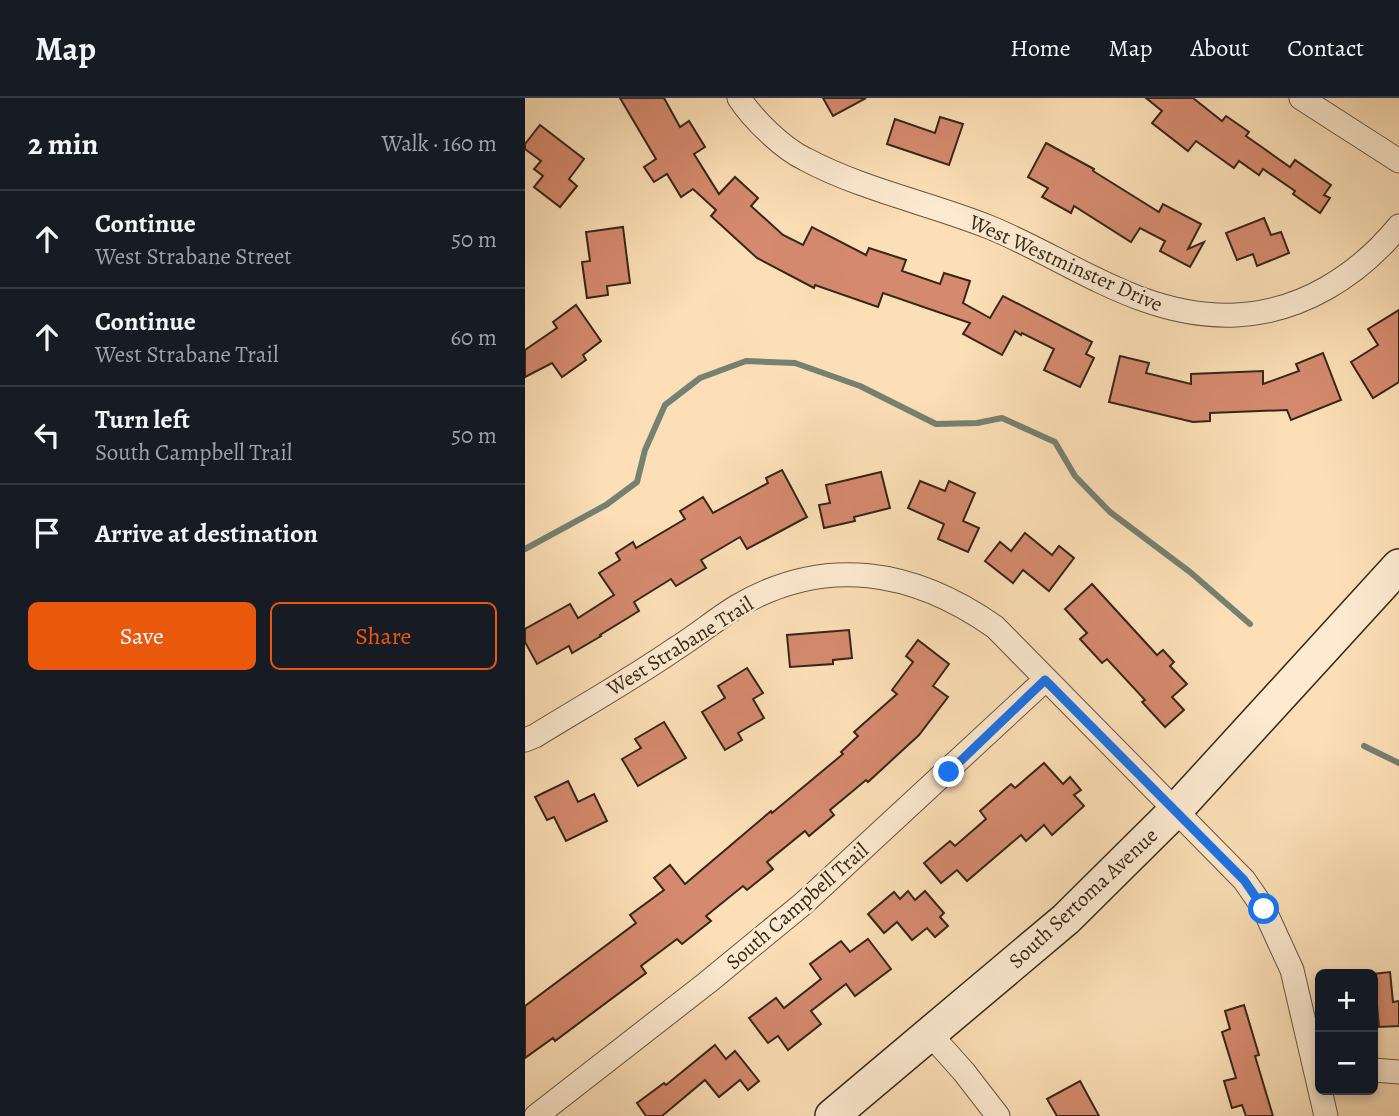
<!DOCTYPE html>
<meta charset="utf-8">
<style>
:root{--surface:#171b24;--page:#20242c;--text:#f1f3f6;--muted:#9ea1a6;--line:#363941;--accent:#ea580c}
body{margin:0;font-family:Alegreya,serif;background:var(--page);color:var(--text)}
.controls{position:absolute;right:21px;bottom:21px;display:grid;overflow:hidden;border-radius:10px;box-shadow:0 4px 10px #0003}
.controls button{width:63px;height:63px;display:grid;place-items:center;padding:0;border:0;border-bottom:2px solid var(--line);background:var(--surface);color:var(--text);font:35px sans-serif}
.stop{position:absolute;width:21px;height:21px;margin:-16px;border:5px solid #1a73e8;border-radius:50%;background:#fff}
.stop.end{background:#1a73e8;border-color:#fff;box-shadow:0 2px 7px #0008}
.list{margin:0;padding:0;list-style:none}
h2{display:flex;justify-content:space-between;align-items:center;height:91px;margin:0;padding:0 28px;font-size:30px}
h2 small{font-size:23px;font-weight:400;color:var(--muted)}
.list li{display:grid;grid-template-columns:46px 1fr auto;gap:21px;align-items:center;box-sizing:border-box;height:98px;padding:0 28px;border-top:2px solid var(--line)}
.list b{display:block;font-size:26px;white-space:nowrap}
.list p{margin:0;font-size:23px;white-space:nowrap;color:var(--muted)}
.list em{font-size:23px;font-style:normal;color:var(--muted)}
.actions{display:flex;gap:14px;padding:21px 28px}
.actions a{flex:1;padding:16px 0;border:2px solid var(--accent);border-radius:10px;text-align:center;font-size:24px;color:var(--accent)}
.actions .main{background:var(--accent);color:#fff}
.icon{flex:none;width:38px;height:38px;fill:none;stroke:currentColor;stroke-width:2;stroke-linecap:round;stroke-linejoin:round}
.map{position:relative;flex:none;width:874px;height:1018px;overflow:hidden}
header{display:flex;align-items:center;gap:42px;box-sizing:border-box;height:98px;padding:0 35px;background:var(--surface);border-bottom:2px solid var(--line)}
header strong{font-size:33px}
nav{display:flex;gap:38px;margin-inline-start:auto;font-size:24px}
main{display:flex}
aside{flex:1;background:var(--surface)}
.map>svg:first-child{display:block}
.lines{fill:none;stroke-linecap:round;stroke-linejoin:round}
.stream{stroke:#758171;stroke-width:6}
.building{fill:#d58a6f;stroke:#362716;stroke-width:2}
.street-casing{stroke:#68553e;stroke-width:25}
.secondary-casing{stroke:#362716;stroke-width:36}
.street{stroke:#fdead0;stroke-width:23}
.secondary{stroke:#fdead0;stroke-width:33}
.route{stroke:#1a73e8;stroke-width:9}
.labels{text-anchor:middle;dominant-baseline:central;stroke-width:5;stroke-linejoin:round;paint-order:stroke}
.street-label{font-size:21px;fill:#362716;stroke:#fdead0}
</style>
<header>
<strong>Map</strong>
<nav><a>Home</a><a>Map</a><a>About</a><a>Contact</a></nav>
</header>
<main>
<aside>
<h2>2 min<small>Walk · 160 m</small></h2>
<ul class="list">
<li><svg class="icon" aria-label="ahead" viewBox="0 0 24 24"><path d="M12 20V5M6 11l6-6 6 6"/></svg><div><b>Continue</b><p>West Strabane Street</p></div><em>50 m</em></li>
<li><svg class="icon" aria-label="ahead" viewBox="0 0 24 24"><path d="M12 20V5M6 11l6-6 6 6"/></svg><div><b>Continue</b><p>West Strabane Trail</p></div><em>60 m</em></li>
<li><svg class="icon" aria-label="left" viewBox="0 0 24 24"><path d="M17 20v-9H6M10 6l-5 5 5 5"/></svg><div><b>Turn left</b><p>South Campbell Trail</p></div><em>50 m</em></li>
<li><svg class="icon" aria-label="arrive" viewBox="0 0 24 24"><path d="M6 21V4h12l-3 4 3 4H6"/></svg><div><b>Arrive at destination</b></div></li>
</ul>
<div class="actions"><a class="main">Save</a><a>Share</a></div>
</aside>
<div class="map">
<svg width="874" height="1018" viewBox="0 0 874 1018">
<rect width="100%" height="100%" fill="#fcdfb7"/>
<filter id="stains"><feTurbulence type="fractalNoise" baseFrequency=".00286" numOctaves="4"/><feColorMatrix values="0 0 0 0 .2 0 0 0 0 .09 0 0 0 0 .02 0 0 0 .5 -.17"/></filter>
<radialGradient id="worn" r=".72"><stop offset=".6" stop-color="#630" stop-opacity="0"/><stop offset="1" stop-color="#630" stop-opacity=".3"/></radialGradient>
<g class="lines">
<g class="stream">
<path d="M 0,451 L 81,407 L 112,384 L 120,352 L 140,307 L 175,280 L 221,263 L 270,265 L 335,288 L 411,326 L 452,325 L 477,320 L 530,344 L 550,378 L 585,414 L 665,474 L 725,526"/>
<path d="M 839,648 L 874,665"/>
</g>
</g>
<g class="building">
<path d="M 95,0 L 139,0 L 155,29 L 164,23 L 180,49 L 169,56 L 194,96 L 210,79 L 233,100 L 226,108 L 258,137 L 278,147 L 287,129 L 341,157 L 344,150 L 381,162 L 377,173 L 415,186 L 419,175 L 445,183 L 438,205 L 465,220 L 478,198 L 567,244 L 561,256 L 569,260 L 555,289 L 519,272 L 529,251 L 497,235 L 496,237 L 490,233 L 477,257 L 438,236 L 445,225 L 358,195 L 353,209 L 290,187 L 289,190 L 232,160 L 186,118 L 191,112 L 168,91 L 156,99 L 142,76 L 129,84 L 119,69 L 131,61 Z"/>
<path d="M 298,0 L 341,0 L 308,18 Z"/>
<path d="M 621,0 L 668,0 L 697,23 L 701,18 L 724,34 L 721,38 L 765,69 L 770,62 L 806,87 L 799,97 L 805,100 L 795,115 L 768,96 L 770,93 L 738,71 L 734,77 L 714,63 L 709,70 L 671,43 L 663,53 L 627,25 L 637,13 Z"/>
<path d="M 415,19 L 438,26 L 424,67 L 362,46 L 370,21 L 410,35 Z"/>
<path d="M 15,27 L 59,61 L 44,81 L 52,88 L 35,109 L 9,89 L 18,78 L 9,71 L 16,63 L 0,51 L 0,46 Z"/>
<path d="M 521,45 L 569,71 L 568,73 L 634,114 L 638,106 L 676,126 L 663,151 L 679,144 L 665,169 L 635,153 L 640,143 L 615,130 L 606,144 L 549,108 L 546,115 L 517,99 L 523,90 L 503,79 Z"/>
<path d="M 739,120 L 746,137 L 756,134 L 764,155 L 732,168 L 728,156 L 712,162 L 701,135 Z"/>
<path d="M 98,129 L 105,185 L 82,188 L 83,197 L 62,200 L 57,164 L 65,163 L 61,134 Z"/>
<path d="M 51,207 L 76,243 L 58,257 L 61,262 L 37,279 L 27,265 L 0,279 L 0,252 L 32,230 L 28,224 Z"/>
<path d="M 874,212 L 874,284 L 848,300 L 826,264 L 853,247 L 843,231 Z"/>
<path d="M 798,255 L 816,302 L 766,322 L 762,312 L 685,315 L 685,323 L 668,324 L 584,304 L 595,258 L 624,265 L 621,275 L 666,286 L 666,276 L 738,273 L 738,286 L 774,273 L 771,266 Z"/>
<path d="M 257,372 L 282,419 L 222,451 L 215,439 L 176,462 L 181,470 L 151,488 L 146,481 L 109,504 L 114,513 L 75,537 L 76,538 L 47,555 L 44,548 L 12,566 L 0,544 L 0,531 L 45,506 L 53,520 L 89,497 L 74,475 L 95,462 L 91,455 L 108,444 L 111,450 L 160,421 L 155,413 L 178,399 L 188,415 L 243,385 L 241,380 Z"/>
<path d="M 356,374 L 365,410 L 329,419 L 330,423 L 299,430 L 294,407 L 305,405 L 301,387 Z"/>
<path d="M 395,383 L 420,393 L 424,383 L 450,395 L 438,423 L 454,430 L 443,454 L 413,441 L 419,426 L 383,410 Z"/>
<path d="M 500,435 L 527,457 L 534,448 L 549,460 L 524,493 L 498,472 L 488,485 L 460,463 L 475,444 L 486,453 Z"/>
<path d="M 567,486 L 632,557 L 638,552 L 649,564 L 645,568 L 662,586 L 647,599 L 659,612 L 640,629 L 617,604 L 620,602 L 582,561 L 577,565 L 555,541 L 562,535 L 540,511 Z"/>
<path d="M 324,532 L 327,560 L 308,562 L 308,566 L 265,569 L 262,537 Z"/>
<path d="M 393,542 L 424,566 L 408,588 L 423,599 L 394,637 L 343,684 L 341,682 L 305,712 L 309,717 L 284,738 L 280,733 L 242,764 L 248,771 L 222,792 L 218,788 L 181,818 L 186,823 L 157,846 L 152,841 L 116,868 L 121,875 L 30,943 L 28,940 L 0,960 L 0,908 L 111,825 L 105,817 L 139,792 L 129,780 L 145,767 L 160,786 L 246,713 L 247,715 L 318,656 L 316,654 L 333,638 L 329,634 L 372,596 L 367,592 L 388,564 L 381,558 Z"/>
<path d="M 222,570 L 238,595 L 228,601 L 239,620 L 213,635 L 217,642 L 200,652 L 177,614 L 200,600 L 193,588 Z"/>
<path d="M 139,624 L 161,660 L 113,688 L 97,661 L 116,650 L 110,641 Z"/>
<path d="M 519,665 L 538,686 L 545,679 L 556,692 L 549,697 L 559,708 L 527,737 L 519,727 L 501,743 L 496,737 L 442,783 L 432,772 L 416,785 L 399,765 L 425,743 L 430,748 L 461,721 L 455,713 L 486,686 L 490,690 Z"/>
<path d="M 43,683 L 53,704 L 69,696 L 82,723 L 41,743 L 29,719 L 22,722 L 10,699 Z"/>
<path d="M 383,793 L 390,802 L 400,793 L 419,815 L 415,819 L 423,828 L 410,839 L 402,830 L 387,842 L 372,824 L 359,835 L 343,816 L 369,794 L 375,801 Z"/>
<path d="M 343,841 L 366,871 L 330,898 L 321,886 L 286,913 L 296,926 L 263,952 L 253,938 L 243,945 L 224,920 L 251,900 L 259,910 L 296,881 L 285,866 L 316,843 L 325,854 Z"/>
<path d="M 865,874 L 868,904 L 874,903 L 874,928 L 854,929 L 852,907 L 848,907 L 848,876 Z"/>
<path d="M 719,907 L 734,957 L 730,958 L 748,1018 L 721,1018 L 717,1007 L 707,1010 L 699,983 L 711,980 L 697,934 L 705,931 L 700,913 Z"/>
<path d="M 190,947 L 201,961 L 210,953 L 234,983 L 223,992 L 215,982 L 194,999 L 180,982 L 137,1018 L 121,1018 L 112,1005 L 139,985 L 141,987 Z"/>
<path d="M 555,983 L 574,1018 L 532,1018 L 522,1001 Z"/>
</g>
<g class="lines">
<g class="street-casing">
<g id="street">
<path d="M 214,0 C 228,21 257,50 280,61 C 338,92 404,105 464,129 C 547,163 617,221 711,217 C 776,214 833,178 874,128"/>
<path d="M 776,0 L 874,63"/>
<path d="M 0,642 L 10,638 C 57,609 105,582 150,551 C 171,538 190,522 211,509 C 300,456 389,472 470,529 L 719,782 L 739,811 L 767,872 L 801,1018"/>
<path d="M 405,936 L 439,974 L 473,1018"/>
<path d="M 848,972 L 874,974"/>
<path d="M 11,1018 L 183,884 L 279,805 L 520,582"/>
</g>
</g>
<g class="secondary-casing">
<path id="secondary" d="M 307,1018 L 541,821 L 650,713 L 874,468"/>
</g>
<use href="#street" class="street"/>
<use href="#secondary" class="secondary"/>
</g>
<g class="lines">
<path class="route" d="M 424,674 L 520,582 L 719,782 L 739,811"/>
</g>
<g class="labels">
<g class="street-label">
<text transform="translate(541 165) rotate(24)">West Westminster Drive</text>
<text transform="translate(155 548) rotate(-32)">West Strabane Trail</text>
<text transform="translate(558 800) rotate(-43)">South Sertoma Avenue</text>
<text transform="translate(272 808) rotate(-41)">South Campbell Trail</text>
</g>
</g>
<rect width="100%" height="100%" filter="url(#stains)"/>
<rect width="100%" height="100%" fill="url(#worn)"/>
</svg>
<div class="controls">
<button>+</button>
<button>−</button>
</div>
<div class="stop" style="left:739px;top:811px"></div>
<div class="stop end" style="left:424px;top:674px"></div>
</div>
</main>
